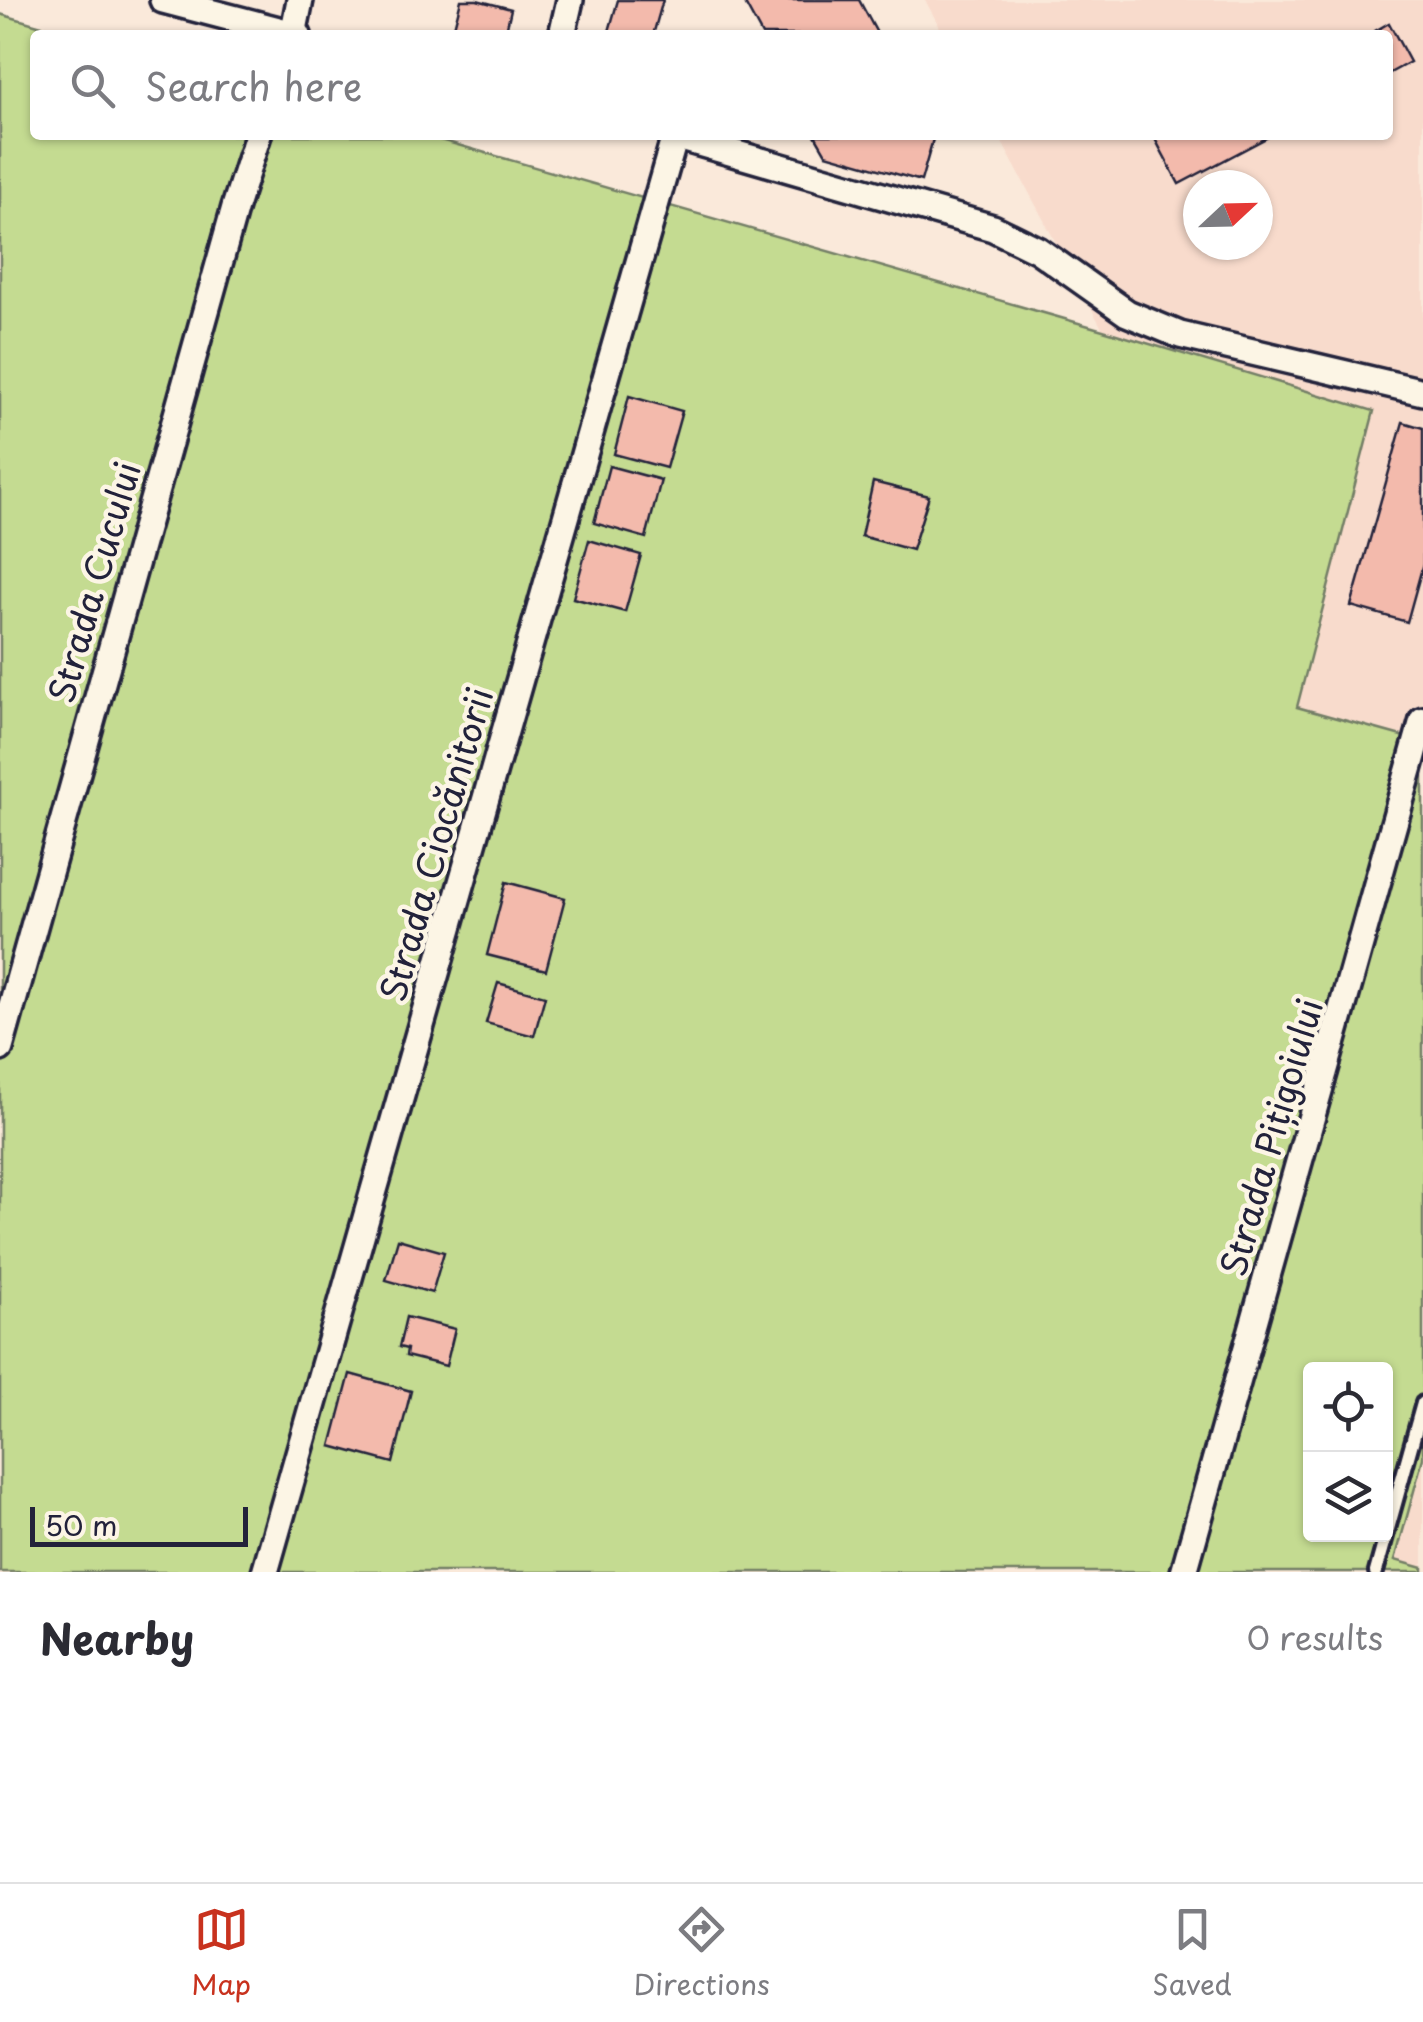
<!DOCTYPE html>
<meta charset="utf-8">
<style>
:root{--surface:#fff;--page:#f2f2f3;--text:#2b2b33;--muted:#7c7c81;--line:#e1e1e2;--accent:#c8321e}
body{margin:0;font-family:"Playpen Sans",sans-serif;background:var(--page);color:var(--text)}
.controls{position:absolute;right:30px;bottom:30px;display:grid;overflow:hidden;border-radius:10px;box-shadow:0 2px 8px #0004}
.controls button{width:90px;height:90px;display:grid;place-items:center;padding:0;border:0;border-bottom:2px solid var(--line);background:var(--surface);color:var(--text);font:50px sans-serif}
.compass{position:absolute;left:1183px;top:170px;width:90px;height:90px;border-radius:50%;background:var(--surface);box-shadow:0 2px 8px #0004;rotate:68deg}
.scale{position:absolute;left:30px;bottom:25px;width:218px;box-sizing:border-box;padding-left:10px;border:5px solid #22223b;border-top:0;font-size:28px;line-height:35px;white-space:nowrap;color:#22223b;-webkit-text-stroke:8px #fcf5e5;paint-order:stroke}
.list{margin:0;padding:0;list-style:none}
h2{display:flex;justify-content:space-between;align-items:center;height:130px;margin:0;padding:0 40px;font-size:42px}
h2 small{font-size:32px;font-weight:400;color:var(--muted)}
.icon{flex:none;width:55px;height:55px;fill:none;stroke:currentColor;stroke-width:2;stroke-linecap:round;stroke-linejoin:round}
.map{position:relative;flex:none;width:1423px;height:1572px;overflow:hidden}
.search{position:absolute;background:var(--surface);box-shadow:0 2px 8px #0004;left:30px;right:30px;top:30px;height:110px;display:flex;align-items:center;gap:25px;box-sizing:border-box;padding:0 35px;border-radius:10px;color:var(--muted);font-size:38px}
.sheet{height:310px;background:var(--surface)}
nav{display:flex;justify-content:space-around;align-items:center;box-sizing:border-box;height:140px;border-top:2px solid var(--line);background:var(--surface);font-size:28px;color:var(--muted)}
nav a{display:grid;justify-items:center;gap:5px}
nav .on{color:var(--accent)}
.map>svg:first-child{display:block}
.built{fill:#f8dbcc;fill-rule:evenodd}
.green{fill:#c4db91;stroke:#737e66;stroke-width:2.5;fill-rule:evenodd}
.building{fill:#f3baac;stroke:#22223b;stroke-width:2.5}
.lines{fill:none;stroke-linecap:round;stroke-linejoin:round}
.lane-casing{stroke:#22223b;stroke-width:20}
.street-casing{stroke:#22223b;stroke-width:32}
.lane{stroke:#fcf5e5;stroke-width:12}
.street{stroke:#fcf5e5;stroke-width:25}
.labels{text-anchor:middle;dominant-baseline:central;stroke-width:9;stroke-linejoin:round;paint-order:stroke}
.street-label{font-size:35px;fill:#22223b;stroke:#fcf5e5}
</style>
<div class="map">
<svg width="1423" height="1572" viewBox="0 0 1423 1572">
<rect width="100%" height="100%" fill="#fae9da"/>
<filter id="ink" filterUnits="userSpaceOnUse"><feTurbulence type="fractalNoise" baseFrequency=".01" numOctaves="2"/><feDisplacementMap in="SourceGraphic" scale="20" xChannelSelector="R" yChannelSelector="G"/><feConvolveMatrix kernelMatrix="1 2 1 2 8 2 1 2 1" color-interpolation-filters="sRGB"/></filter>
<g filter="url(#ink)">
<g class="built">
<path d="M 925,0 L 1423,0 L 1423,742 L 1296,707 L 1374,411 L 1103,330 L 998,135 L 1388,135 L 1388,35 L 944,35 ZM 1198,185 L 1258,185 L 1258,245 L 1198,245 Z"/>
<path d="M 1423,1458 L 1423,1568 L 1395,1561 Z"/>
</g>
<path class="green" d="M 0,14 L 73,35 L 35,35 L 35,135 L 423,135 L 1103,330 L 1374,411 L 1297,707 L 1423,742 L 1423,1458 L 1395,1560 L 1423,1568 L 1423,1572 L 0,1572 ZM 1310,1370 L 1386,1370 L 1386,1534 L 1310,1534 Z"/>
<g class="building">
<path d="M 461,0 L 477,0 L 511,9 L 505,35 L 452,35 Z"/>
<path d="M 618,0 L 663,0 L 653,35 L 608,35 Z"/>
<path d="M 743,0 L 859,0 L 878,35 L 762,35 Z"/>
<path d="M 1389,23 L 1410,62 L 1388,74 L 1388,35 L 1368,35 Z"/>
<path d="M 815,135 L 931,135 L 933,139 L 921,181 L 826,154 Z"/>
<path d="M 1153,135 L 1272,135 L 1179,184 Z"/>
<path d="M 629,396 L 682,411 L 666,468 L 614,454 Z"/>
<path d="M 1403,422 L 1423,428 L 1423,564 L 1407,622 L 1351,606 Z"/>
<path d="M 609,466 L 661,480 L 646,538 L 594,523 Z"/>
<path d="M 873,482 L 929,496 L 912,550 L 861,536 Z"/>
<path d="M 589,540 L 641,555 L 625,612 L 573,598 Z"/>
<path d="M 506,882 L 565,898 L 546,970 L 487,955 Z"/>
<path d="M 498,983 L 545,996 L 534,1036 L 486,1023 Z"/>
<path d="M 398,1239 L 444,1252 L 432,1293 L 386,1280 Z"/>
<path d="M 406,1317 L 455,1329 L 446,1366 L 406,1356 L 407,1349 L 399,1347 Z"/>
<path d="M 350,1374 L 411,1391 L 393,1463 L 331,1446 Z"/>
</g>
<g class="lines">
<g class="lane-casing">
<path id="lane" d="M 1376,1572 L 1423,1403"/>
</g>
<g class="street-casing">
<g id="street">
<path d="M 163,0 L 298,35"/>
<path d="M 293,35 L 300,0"/>
<path d="M 562,35 L 570,0"/>
<path d="M 671,135 L 993,228 L 1038,250 L 1127,313 L 1180,335 L 1423,392"/>
<path d="M 0,1048 L 235,207 L 258,135"/>
<path d="M 265,1572 L 675,136"/>
<path d="M 1184,1572 L 1423,720"/>
</g>
</g>
<use href="#lane" class="lane"/>
<use href="#street" class="street"/>
</g>
</g>
<g class="labels">
<g class="street-label">
<text transform="translate(93 582) rotate(-74)">Strada Cucului</text>
<text transform="translate(435 844) rotate(-74)">Strada Ciocănitorii</text>
<text transform="translate(1270 1137) rotate(-74)">Strada Pițigoiului</text>
</g>
</g>
</svg>
<div class="controls">
<button><svg class="icon" aria-label="locate" viewBox="0 0 24 24"><circle cx="12" cy="12" r="6"/><path d="M12 2v4M12 18v4M2 12h4M18 12h4"/></svg></button>
<button><svg class="icon" aria-label="layers" viewBox="0 0 24 24"><path d="M12 4l9 5-9 5-9-5zM3 14l9 5 9-5"/></svg></button>
</div>
<svg class="compass" viewBox="-18 -18 36 36"><path d="M0-13l5 13h-10z" fill="#e53935"/><path d="M0 13l5-13h-10z" fill="#7c7c81"/></svg>
<div class="scale">50 m</div>
<div class="search"><svg class="icon" aria-label="search" viewBox="0 0 24 24"><circle cx="10" cy="10" r="6"/><path d="M15 15l6 6"/></svg>Search here</div>
</div>
<section class="sheet">
<h2>Nearby<small>0 results</small></h2>
<ul class="list">
</ul>
</section>
<nav>
<a class="on"><svg class="icon" aria-label="map" viewBox="0 0 24 24"><path d="M3 6l6-2 6 2 6-2v14l-6 2-6-2-6 2zM9 4v14M15 6v14"/></svg>Map</a>
<a><svg class="icon" aria-label="directions" viewBox="0 0 24 24"><path d="M12 3l9 9-9 9-9-9zM9 14v-3h6M13 9l2 2-2 2"/></svg>Directions</a>
<a><svg class="icon" aria-label="saved" viewBox="0 0 24 24"><path d="M7 4h10v16l-5-4-5 4z"/></svg>Saved</a>
</nav>
